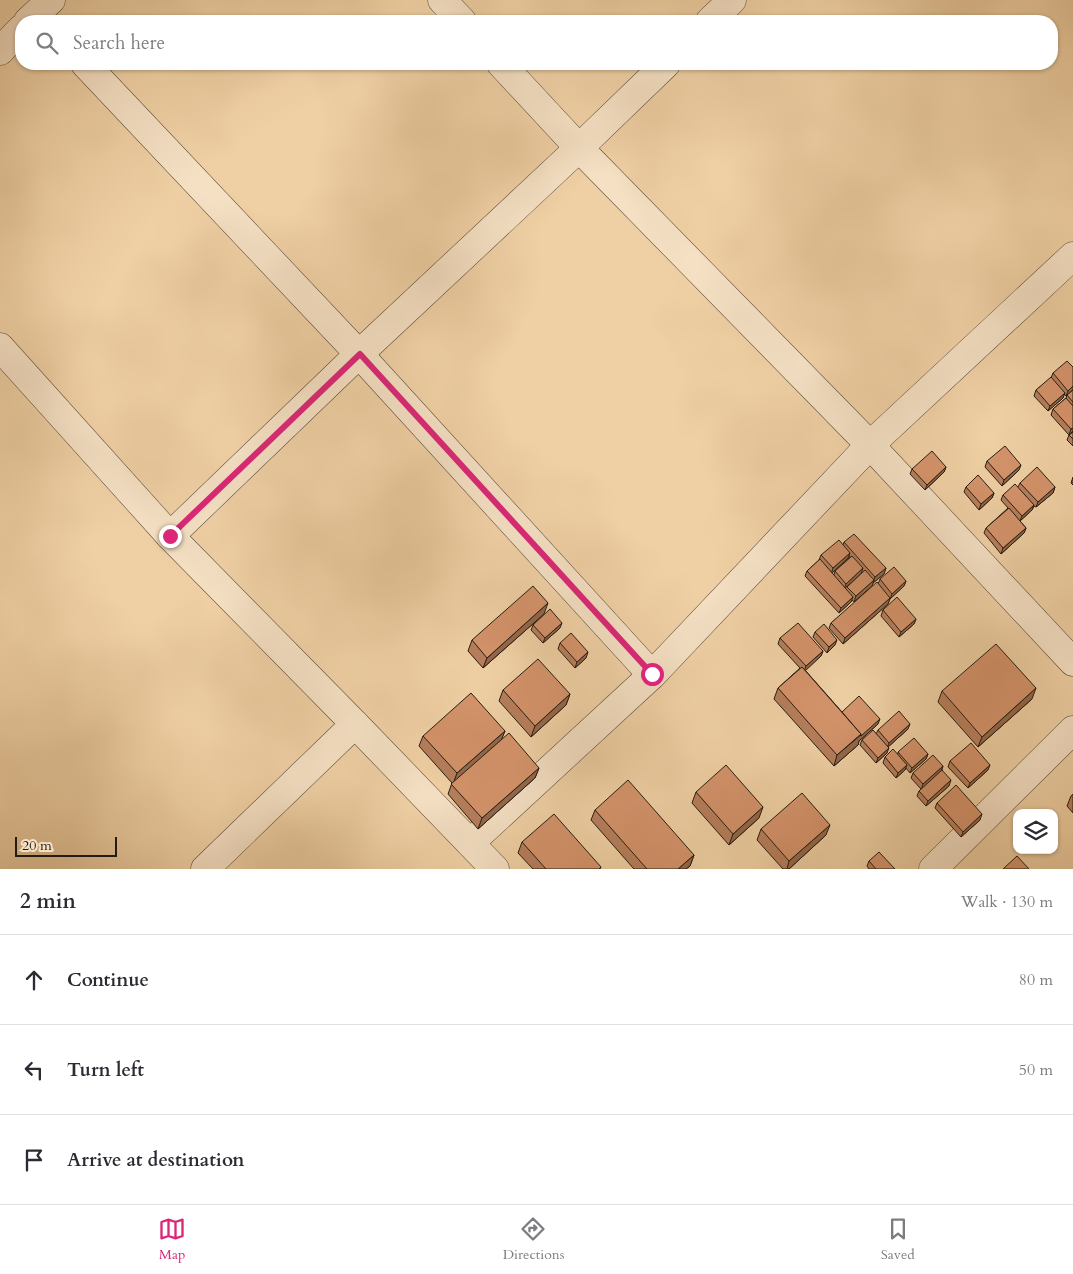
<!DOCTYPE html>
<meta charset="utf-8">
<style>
:root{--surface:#fff;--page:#f2f2f3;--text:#2b2b33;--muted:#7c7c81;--line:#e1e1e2;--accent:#db2777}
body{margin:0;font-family:Cardo,serif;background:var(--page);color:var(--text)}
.controls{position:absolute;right:15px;bottom:15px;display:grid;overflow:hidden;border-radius:10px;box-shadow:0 1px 4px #0004}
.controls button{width:45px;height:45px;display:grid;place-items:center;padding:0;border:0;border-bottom:1px solid var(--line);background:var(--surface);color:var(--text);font:25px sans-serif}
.scale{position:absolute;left:15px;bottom:12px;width:102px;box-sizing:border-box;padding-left:5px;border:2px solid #251c11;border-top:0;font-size:14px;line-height:18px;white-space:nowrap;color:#251c11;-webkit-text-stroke:4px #f5e0c4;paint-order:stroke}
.stop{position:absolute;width:15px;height:15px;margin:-11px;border:4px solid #db2777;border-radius:50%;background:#fff}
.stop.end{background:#db2777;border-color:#fff;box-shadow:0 1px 5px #0008}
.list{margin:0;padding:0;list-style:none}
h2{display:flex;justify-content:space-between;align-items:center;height:65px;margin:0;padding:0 20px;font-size:21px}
h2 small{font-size:16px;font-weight:400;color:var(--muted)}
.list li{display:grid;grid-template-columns:32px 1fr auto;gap:15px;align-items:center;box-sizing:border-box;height:90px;padding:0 20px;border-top:1px solid var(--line)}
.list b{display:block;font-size:19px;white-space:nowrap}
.list em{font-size:16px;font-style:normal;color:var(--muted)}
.icon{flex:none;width:28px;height:28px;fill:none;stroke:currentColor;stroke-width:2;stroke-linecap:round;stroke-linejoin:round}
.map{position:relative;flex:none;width:1073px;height:869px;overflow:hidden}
.search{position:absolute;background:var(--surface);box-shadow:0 1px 4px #0004;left:15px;right:15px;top:15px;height:55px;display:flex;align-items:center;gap:12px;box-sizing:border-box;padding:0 18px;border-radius:20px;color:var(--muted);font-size:19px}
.sheet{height:335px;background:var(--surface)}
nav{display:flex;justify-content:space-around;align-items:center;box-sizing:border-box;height:70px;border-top:1px solid var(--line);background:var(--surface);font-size:14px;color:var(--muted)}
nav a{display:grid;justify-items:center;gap:2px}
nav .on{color:var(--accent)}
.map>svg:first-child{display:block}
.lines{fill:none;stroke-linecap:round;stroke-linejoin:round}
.minor-casing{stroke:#584936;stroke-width:29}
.minor{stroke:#f5e0c4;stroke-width:28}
.wall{fill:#b67e5c;stroke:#251c11;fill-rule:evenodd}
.shaded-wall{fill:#94674b;stroke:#251c11}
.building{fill:#d4936b;stroke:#251c11}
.route{stroke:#db2777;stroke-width:6}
</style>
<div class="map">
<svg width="1073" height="869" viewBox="0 0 1073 869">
<rect width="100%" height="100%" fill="#efd0a4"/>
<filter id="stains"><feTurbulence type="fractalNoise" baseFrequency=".004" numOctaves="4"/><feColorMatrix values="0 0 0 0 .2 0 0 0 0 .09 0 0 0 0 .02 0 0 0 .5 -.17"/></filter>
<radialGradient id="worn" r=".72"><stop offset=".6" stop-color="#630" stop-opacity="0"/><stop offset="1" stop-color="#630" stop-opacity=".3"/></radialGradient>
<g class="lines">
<g class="minor-casing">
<g id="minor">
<path d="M 442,0 L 462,21"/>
<path d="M 28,21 L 51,0"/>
<path d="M 710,21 L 732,0"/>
<path d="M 0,51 L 21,29"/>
<path d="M 85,64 L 359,354 L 652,675"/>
<path d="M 501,64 L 579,148 L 870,445 L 1073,662"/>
<path d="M 0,347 L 170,536 L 355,724 L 495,869"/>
<path d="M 170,536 L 359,354 L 579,148 L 666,64"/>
<path d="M 470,843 L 652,675 L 870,445 L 1073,256"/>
<path d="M 205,869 L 355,724"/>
<path d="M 933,869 L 1073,730"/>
</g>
</g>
<use href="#minor" class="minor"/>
</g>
<g class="wall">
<path d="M 1073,367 L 1073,446 L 1067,440 L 1069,435 L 1051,415 L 1053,409 L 1066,398 L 1067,395 L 1066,396 L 1064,394 L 1063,398 L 1048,411 L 1034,396 L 1036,390 L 1051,378 L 1053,373 Z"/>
<path d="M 987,461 L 1019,470 L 1002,486 L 985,467 Z"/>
<path d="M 946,467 L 944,472 L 925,490 L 910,474 L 912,469 Z"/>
<path d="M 1073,477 L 1073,485 L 1071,483 Z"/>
<path d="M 1020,483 L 1055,487 L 1053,493 L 1036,507 L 1034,506 L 1032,510 L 1020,521 L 1026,528 L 1024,533 L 1001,554 L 984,533 L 986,528 L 1008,508 L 1001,500 L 1003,495 L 1018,487 Z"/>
<path d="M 966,487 L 994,493 L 992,498 L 979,510 L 964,492 Z"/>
<path d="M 844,542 L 886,568 L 884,574 L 873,583 L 872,586 L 854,602 L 852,600 L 851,602 L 839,613 L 805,576 L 807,571 L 819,560 L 821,555 L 843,545 ZM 849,555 L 850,557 L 835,571 L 834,575 L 832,573 L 848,558 Z"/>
<path d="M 880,579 L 906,581 L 904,586 L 890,599 L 888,604 L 843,644 L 829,628 L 831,623 L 878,584 Z"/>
<path d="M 883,610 L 916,619 L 914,624 L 899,637 L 881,616 Z"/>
<path d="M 544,614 L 483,668 L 468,651 L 472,640 Z"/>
<path d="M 533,625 L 560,628 L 543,643 L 531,630 Z"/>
<path d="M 815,632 L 835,645 L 827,653 L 813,637 Z"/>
<path d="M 780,638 L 823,651 L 821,656 L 805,670 L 842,712 L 878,724 L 859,741 L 858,745 L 834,766 L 774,699 L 778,688 L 800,668 L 778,644 Z"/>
<path d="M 560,643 L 586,658 L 575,668 L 558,649 Z"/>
<path d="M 503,690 L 570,694 L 566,705 L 531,737 L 499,701 Z"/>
<path d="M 942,691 L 1032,699 L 978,747 L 938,702 Z"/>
<path d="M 908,729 L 888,747 L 887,753 L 876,763 L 860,745 L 862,740 L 876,734 L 878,730 Z"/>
<path d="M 505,731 L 501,739 L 539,768 L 535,778 L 478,829 L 448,794 L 452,783 L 419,746 L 423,736 Z"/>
<path d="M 898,752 L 928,754 L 926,759 L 910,773 L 906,768 L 905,770 L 896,778 L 883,763 L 885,757 L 898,754 Z"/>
<path d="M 950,761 L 988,770 L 968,788 L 948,767 Z"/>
<path d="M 943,766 L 942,770 L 949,786 L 926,806 L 917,796 L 919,791 L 921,789 L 911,778 L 913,773 Z"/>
<path d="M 696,792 L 759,818 L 729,845 L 692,803 Z"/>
<path d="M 1073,794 L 1073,813 L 1067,806 L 1071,796 Z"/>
<path d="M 937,803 L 980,820 L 961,837 L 935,808 Z"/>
<path d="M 595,810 L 694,855 L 690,866 L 686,869 L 634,869 L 591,820 Z"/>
<path d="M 761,829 L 826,835 L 789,869 L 783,869 L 757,840 Z"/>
<path d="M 522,842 L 601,867 L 600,869 L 533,869 L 518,853 Z"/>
<path d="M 869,861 L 895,869 L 869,869 L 867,866 Z"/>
</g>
<g class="shaded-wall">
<path d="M 1073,386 L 1073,390 L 1066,396 L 1068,391 Z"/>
<path d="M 1065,393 L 1063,398 L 1048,411 L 1050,406 Z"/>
<path d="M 1073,428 L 1073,431 L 1069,435 L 1071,429 Z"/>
<path d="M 1021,465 L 1019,470 L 1002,486 L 1004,480 Z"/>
<path d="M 946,467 L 944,472 L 925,490 L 927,485 Z"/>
<path d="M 1055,487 L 1053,493 L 1036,507 L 1038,502 Z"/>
<path d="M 994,493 L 992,498 L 979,510 L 981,504 Z"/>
<path d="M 1034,505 L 1032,510 L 1020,521 L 1022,516 Z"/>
<path d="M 1026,528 L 1024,533 L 1001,554 L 1003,548 Z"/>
<path d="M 850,553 L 848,558 L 831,574 L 833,568 Z"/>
<path d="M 863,568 L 861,574 L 844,589 L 846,584 Z"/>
<path d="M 886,568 L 884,574 L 873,583 L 875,577 Z"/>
<path d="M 874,580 L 872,586 L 854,602 L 856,596 Z"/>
<path d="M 906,581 L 904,586 L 890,599 L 892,594 Z"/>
<path d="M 853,597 L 851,602 L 839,613 L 841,608 Z"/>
<path d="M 890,598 L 888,604 L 843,644 L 845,638 Z"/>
<path d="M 548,603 L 544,614 L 483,668 L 487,658 Z"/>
<path d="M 916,619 L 914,624 L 899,637 L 901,632 Z"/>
<path d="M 562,623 L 560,628 L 543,643 L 545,638 Z"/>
<path d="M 837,640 L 835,645 L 827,653 L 829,647 Z"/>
<path d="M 823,651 L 821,656 L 804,672 L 806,666 Z"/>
<path d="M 588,652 L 586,658 L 575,668 L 577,662 Z"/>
<path d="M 1036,688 L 1032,699 L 978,747 L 982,737 Z"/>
<path d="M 570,694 L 566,705 L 531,737 L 535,726 Z"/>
<path d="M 880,719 L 878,724 L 859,741 L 858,745 L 834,766 L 837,755 Z"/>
<path d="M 910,724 L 908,729 L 887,748 L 889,743 Z"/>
<path d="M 505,731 L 501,741 L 453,784 L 457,773 Z"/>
<path d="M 889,748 L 887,753 L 876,763 L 878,758 Z"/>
<path d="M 928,754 L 926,759 L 910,773 L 912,768 Z"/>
<path d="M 907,765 L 905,770 L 896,778 L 898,773 Z"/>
<path d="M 990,765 L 988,770 L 968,788 L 970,783 Z"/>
<path d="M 943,766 L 941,771 L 921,790 L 923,784 Z"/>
<path d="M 539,768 L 535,778 L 478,829 L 482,818 Z"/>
<path d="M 951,780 L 949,786 L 926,806 L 928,801 Z"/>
<path d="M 763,807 L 759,818 L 729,845 L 733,834 Z"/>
<path d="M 982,814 L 980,820 L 961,837 L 963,832 Z"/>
<path d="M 830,825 L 826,835 L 789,869 L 787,869 L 789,861 Z"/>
<path d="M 694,855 L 690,866 L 686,869 L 678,869 Z"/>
</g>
<g class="building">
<path d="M 1067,361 L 1073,367 L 1073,386 L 1068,391 L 1053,373 Z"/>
<path d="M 1051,377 L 1065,393 L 1050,406 L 1036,390 Z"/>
<path d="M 1073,390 L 1073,402 L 1067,395 Z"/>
<path d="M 1066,398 L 1073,406 L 1073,428 L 1071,429 L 1053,409 Z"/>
<path d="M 1073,432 L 1073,439 L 1069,435 Z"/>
<path d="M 1005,446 L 1021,465 L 1004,480 L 987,461 Z"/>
<path d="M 932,451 L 946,467 L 927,485 L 912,469 Z"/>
<path d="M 1037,467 L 1055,487 L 1038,502 L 1020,483 Z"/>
<path d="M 978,475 L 994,493 L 981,504 L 966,487 Z"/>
<path d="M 1015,484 L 1034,505 L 1022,516 L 1003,495 Z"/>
<path d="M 1009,508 L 1026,528 L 1003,548 L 986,528 Z"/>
<path d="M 854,534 L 886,568 L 875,577 L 844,542 Z"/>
<path d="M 839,540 L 850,553 L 833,568 L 821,555 Z"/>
<path d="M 852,556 L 863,568 L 846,584 L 835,571 Z"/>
<path d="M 820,559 L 853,597 L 841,608 L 807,571 Z"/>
<path d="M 894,567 L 906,581 L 892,594 L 880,579 Z"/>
<path d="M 865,570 L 874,580 L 856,596 L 847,587 Z"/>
<path d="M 877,582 L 890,598 L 845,638 L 831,623 Z"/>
<path d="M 533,586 L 548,603 L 487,658 L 472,640 Z"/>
<path d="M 897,597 L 916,619 L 901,632 L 883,610 Z"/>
<path d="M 550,609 L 562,623 L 545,638 L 533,625 Z"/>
<path d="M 798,623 L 823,651 L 806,666 L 780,638 Z"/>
<path d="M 824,624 L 837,640 L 829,647 L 815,632 Z"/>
<path d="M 571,633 L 588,652 L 577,662 L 560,643 Z"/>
<path d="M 996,644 L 1036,688 L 982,737 L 942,691 Z"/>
<path d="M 538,659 L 570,694 L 535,726 L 503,690 Z"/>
<path d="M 802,667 L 861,734 L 837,755 L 778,688 Z"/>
<path d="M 471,693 L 505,731 L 457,773 L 423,736 Z"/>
<path d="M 859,696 L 880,719 L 861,736 L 861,734 L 842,712 Z"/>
<path d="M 899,711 L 910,724 L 889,743 L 878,730 Z"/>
<path d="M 873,730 L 889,748 L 878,758 L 862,740 Z"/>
<path d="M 509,733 L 539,768 L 482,818 L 451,784 Z"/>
<path d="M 914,738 L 928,754 L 912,768 L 898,752 Z"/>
<path d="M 971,743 L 990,765 L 970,783 L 950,761 Z"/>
<path d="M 893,749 L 907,765 L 898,773 L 885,757 Z"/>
<path d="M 933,755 L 943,766 L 923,784 L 913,773 Z"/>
<path d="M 726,765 L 763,807 L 733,834 L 696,792 Z"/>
<path d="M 942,770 L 951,780 L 928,801 L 919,791 Z"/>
<path d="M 628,780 L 694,855 L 678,869 L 647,869 L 595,810 Z"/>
<path d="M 956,785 L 982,814 L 963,832 L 937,803 Z"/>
<path d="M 802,793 L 830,825 L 789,861 L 761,829 Z"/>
<path d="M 554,814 L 601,867 L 599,869 L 546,869 L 522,842 Z"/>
<path d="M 879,852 L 895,869 L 876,869 L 869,861 Z"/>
<path d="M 1017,856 L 1029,869 L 1003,869 Z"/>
</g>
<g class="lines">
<path class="route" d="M 170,536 L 360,354 L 652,674"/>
</g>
<rect width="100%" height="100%" filter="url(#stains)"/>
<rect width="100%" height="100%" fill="url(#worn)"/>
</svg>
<div class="controls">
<button><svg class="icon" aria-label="layers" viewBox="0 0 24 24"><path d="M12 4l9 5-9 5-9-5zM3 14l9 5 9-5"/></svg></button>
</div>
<div class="scale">20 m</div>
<div class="stop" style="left:652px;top:674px"></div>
<div class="stop end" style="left:170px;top:536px"></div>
<div class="search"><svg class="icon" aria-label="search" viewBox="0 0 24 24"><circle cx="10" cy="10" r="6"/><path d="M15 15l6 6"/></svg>Search here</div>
</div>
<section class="sheet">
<h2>2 min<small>Walk · 130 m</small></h2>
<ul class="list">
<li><svg class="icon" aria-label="ahead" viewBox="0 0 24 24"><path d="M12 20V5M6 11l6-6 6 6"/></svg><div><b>Continue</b></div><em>80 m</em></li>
<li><svg class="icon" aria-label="left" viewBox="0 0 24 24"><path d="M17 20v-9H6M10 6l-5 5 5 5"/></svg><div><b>Turn left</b></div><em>50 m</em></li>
<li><svg class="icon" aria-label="arrive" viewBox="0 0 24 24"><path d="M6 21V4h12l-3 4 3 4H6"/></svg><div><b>Arrive at destination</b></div></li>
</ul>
</section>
<nav>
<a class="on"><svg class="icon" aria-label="map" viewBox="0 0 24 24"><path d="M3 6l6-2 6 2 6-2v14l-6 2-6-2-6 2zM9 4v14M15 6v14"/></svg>Map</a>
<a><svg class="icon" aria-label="directions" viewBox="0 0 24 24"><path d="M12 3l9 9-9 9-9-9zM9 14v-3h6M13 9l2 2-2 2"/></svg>Directions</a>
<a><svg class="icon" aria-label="saved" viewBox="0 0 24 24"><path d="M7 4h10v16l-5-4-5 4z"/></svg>Saved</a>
</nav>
